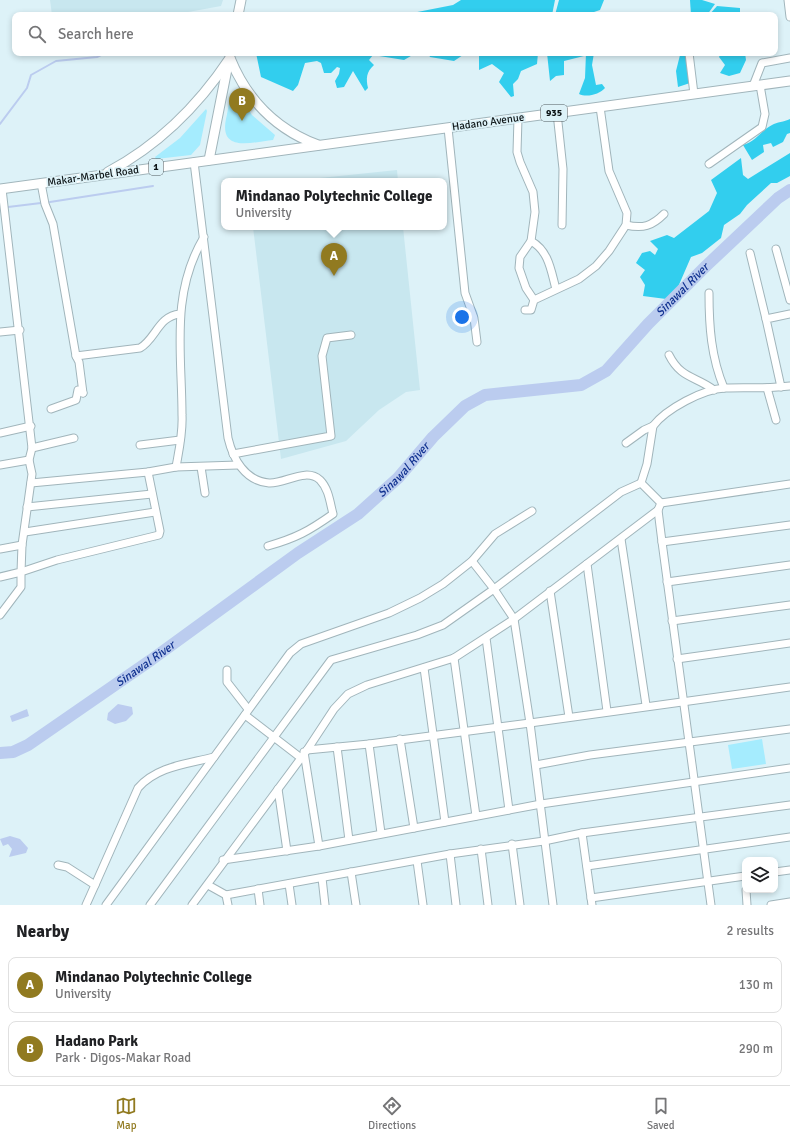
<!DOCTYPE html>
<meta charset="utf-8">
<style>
:root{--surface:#fff;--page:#f2f2f2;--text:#202124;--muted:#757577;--line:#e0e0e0;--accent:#917a20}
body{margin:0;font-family:Signika,sans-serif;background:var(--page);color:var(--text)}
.controls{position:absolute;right:12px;bottom:12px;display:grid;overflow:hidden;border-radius:8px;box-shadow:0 2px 6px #0003}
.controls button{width:36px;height:36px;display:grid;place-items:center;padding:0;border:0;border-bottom:1px solid var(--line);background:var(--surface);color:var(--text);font:20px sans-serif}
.you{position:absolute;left:462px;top:317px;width:14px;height:14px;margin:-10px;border:3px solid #fff;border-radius:50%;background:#1a73e8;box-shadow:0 0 0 6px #1a73e833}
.badge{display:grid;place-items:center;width:26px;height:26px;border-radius:50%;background:var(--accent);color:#fff;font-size:13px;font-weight:700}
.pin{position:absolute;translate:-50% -33px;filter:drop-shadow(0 1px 2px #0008)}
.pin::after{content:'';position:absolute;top:21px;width:14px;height:12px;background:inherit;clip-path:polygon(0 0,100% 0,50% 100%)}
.popup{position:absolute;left:221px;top:178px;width:226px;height:52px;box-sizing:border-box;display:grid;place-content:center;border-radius:8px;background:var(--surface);filter:drop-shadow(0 1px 3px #0005);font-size:13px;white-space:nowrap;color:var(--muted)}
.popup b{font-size:15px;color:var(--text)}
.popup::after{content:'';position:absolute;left:50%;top:100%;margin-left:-8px;border:8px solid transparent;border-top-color:var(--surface)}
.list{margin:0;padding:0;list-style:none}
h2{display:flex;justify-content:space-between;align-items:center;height:52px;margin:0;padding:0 16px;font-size:17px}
h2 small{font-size:13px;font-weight:400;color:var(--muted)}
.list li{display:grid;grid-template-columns:26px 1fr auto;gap:12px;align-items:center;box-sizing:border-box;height:56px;margin:0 8px 8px;padding:0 8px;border:1px solid var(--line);border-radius:8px}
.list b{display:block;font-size:15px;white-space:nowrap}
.list p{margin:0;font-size:13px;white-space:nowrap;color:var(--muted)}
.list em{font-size:13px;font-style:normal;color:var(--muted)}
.icon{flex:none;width:22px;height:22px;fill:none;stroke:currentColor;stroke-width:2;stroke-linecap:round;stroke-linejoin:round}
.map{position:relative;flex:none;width:790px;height:905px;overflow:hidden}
.search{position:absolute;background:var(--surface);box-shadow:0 2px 6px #0003;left:12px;right:12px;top:12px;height:44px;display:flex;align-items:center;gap:10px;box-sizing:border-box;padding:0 14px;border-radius:8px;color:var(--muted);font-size:15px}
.sheet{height:180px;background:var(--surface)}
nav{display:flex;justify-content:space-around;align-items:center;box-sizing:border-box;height:56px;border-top:1px solid var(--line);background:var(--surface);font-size:11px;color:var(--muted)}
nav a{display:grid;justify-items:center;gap:2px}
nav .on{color:var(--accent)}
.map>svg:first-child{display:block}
.built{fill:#c8e7ef}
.green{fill:#a5ecfe}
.forest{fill:#32ceee}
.water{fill:#bbccef}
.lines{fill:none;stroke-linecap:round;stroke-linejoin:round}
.stream{stroke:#bbccef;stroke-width:2}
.river{stroke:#bbccef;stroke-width:12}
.minor-casing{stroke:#a1b5bb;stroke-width:9}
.major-casing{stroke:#a1b5bb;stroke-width:11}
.minor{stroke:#fff;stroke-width:7}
.major{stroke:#fff;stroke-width:9}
.labels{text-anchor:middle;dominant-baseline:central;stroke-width:3.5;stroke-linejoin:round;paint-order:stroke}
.shield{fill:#ddf2f8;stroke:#4c575a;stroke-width:1}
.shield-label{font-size:10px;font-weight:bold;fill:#0e1517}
.street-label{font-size:11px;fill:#0e1517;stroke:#ddf2f8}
.water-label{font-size:12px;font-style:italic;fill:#113290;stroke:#ddf2f8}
</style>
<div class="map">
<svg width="790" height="905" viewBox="0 0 790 905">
<rect width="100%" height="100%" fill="#ddf2f8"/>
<g class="built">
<path d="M 50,0 L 223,0 L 221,6 L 172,15 L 52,15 Z"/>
<path d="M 397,170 L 398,181 L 291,181 Z"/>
<path d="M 253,227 L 403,227 L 420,390 L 406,392 L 379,410 L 346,441 L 281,459 Z"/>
</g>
<g class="green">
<path d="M 233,95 L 239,96 L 252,115 L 275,135 L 273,140 C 253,142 219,153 226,119 C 228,112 228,101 233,95 Z"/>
<path d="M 206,109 L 207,111 L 200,145 L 191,155 L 156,159 L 155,157 L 180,138 Z"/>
<path d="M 762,739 L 766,764 L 732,769 L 728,745 Z"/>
</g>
<g class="forest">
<path d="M 461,0 L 555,0 L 552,15 L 402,15 L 453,5 Z"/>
<path d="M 559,0 L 604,0 L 600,10 L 585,15 L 555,15 Z"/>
<path d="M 690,0 L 702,0 L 715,4 L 707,15 L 691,15 Z"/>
<path d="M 717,6 L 740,8 L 740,15 L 709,15 Z"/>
<path d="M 256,53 L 416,53 L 404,60 L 373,55 L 369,60 L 374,65 C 366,72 366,79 368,88 L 365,91 L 353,71 L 344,87 L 337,88 L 335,81 L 339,74 L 340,68 L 337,67 L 331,73 L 324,73 L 321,63 L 317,61 L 305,63 L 298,85 L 293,91 L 261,77 Z"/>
<path d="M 428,53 L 466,53 L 454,61 L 430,57 Z"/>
<path d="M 479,53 L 538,53 L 537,64 L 521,71 L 518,79 L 513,84 L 514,96 L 511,97 L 499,82 L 504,73 L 492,64 L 479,70 Z"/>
<path d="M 547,53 L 584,53 L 584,56 L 564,61 L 564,75 L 556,76 L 550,81 Z"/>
<path d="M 586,53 L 594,53 L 592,65 L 596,85 L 602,84 L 605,88 C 600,94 587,98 579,94 L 585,78 Z"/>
<path d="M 678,53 L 687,53 L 690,83 L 678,87 L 676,71 L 680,55 Z"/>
<path d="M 721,53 L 745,53 L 746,60 L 740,73 L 729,76 L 720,73 L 725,65 L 719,57 Z"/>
<path d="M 790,119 L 790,133 L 787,134 L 783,142 L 773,147 L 771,143 L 763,145 L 764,152 L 752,160 L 743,145 C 757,141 759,132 772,125 C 777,122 784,122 790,119 Z"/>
<path d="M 790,153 L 790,176 L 777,183 L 771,183 L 747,205 L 740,214 L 724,225 L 721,238 L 702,253 L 691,257 L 678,287 L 666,299 L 643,296 L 645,285 L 640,277 L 645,270 L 636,263 L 642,253 L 650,251 L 655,255 L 658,249 L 650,241 L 667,235 L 674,238 L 709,211 L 717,193 L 711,180 L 741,158 L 743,175 L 748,179 Z"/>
</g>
<g class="water">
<path d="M 118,704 L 132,707 L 133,714 L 126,721 L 115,724 L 107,720 L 108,713 Z"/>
<path d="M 27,709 L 29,716 L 12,722 L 10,716 Z"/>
<path d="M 10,836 L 20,839 L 28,848 L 26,853 L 9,857 L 12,849 L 8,844 L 3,846 L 0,839 Z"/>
</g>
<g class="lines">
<g class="stream">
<path d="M 0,124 L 27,88 L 31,75 L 56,61 L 97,57 L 105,53"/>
<path d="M 50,202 L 153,186"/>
<path d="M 8,207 L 41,203"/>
</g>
<path class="river" id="s1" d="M 0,753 L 13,752 L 28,745 L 151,660 L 298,553 L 358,514 L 398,478 L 433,437 L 465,406 L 485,395 L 581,385 L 606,371 L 648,324 L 706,266 L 778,198 L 790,190"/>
<g class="minor-casing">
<g id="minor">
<path d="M 788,0 L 790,17"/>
<path d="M 689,53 L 694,94"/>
<path d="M 753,86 L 762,63 L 790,58"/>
<path d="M 557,113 L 563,169 L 562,225"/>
<path d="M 518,118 L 517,152 L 520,162 L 533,192 L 535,212 L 531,241 L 520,257 L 519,268 L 526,288 L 534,300"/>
<path d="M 448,128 L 465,293 L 474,318 L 477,342"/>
<path d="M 194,162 L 228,438 C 233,459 245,481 269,483 C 285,484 306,467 320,480 C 329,489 330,503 333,514 C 309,531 296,538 268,546"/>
<path d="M 709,164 L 762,127 L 765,114 L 760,85"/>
<path d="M 41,183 L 45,204 L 53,224 L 76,356 L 140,348 C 156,339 158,316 180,314"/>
<path d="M 626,225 C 643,229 652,226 664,214"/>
<path d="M 531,241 C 549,251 551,271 556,289"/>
<path d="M 776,249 L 790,300"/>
<path d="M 750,253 L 766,319"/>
<path d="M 709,293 C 709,326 711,357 724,388"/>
<path d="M 525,310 L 531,310 L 534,300 L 579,279 L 596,266 L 609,251 L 626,225 L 627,213 L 609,171 L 600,107"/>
<path d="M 0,332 L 20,330"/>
<path d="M 669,355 C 681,379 696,376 714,390"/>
<path d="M 76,356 L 79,362 L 83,393"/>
<path d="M 781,387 L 766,319 L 790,314"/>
<path d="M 767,388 L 776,420"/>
<path d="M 51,409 L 76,400 L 78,390 L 83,393"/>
<path d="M 0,433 L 31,426"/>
<path d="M 626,443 L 644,430 L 653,426"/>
<path d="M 140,445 L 180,440"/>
<path d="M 32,448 L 74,438"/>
<path d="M 233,454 L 331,436 L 322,356 L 327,338 L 351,335"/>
<path d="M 0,465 L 29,460"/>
<path d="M 176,467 C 179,450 183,433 182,415 C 182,353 170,294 204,237"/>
<path d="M 201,467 L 205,493"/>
<path d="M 31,483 L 148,472 L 176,467 L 238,465"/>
<path d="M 661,503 L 658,510 L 662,542 L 711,905"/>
<path d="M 661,503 L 641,483 L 647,464 L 653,426 C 666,409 703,389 725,388 C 747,387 768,389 790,386"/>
<path d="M 661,503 L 790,484"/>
<path d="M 27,507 L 152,494"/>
<path d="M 25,532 L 155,512"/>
<path d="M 621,539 L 646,705"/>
<path d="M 662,542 L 790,525"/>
<path d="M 0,549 L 22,545"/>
<path d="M 472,561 L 494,589 L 514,619 L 530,723 L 553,905"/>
<path d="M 587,564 L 607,711"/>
<path d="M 0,577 L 21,572 L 22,545 L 32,474 L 29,460 L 32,448 L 2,189"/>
<path d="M 667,582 L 790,565"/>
<path d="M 550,591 L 569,717"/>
<path d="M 0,615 L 21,587 L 21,572 L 57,560 L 159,535 L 160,531 L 148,472"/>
<path d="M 672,621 L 790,605"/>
<path d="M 486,638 L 509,810"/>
<path d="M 454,658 L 476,816"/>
<path d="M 677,659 L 790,643"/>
<path d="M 424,668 L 445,822"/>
<path d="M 227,670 L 227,682 L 248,709"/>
<path d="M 245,715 L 301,758"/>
<path d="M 400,739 L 414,828"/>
<path d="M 369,744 L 381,833"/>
<path d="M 337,747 L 349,840"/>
<path d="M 307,750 L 369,744 L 530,723 L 790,687"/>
<path d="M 304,752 L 319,846"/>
<path d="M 536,765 L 590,755 L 790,729"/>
<path d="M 278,789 L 287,851"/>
<path d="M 582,833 L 592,905"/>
<path d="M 512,844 L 520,905"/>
<path d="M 481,849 L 488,905"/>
<path d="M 450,854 L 456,905"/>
<path d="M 223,860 L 319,846 L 541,804 L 790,768"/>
<path d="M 417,861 L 423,905"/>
<path d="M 58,865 L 67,867 L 95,885 L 86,905"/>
<path d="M 587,866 L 790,837"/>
<path d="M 351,872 L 356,905"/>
<path d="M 775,872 L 790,870"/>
<path d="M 322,878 L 325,905"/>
<path d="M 289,884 L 292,905"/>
<path d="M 95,885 L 138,788 C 157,766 188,764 214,757"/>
<path d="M 208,885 L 226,895 L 228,905"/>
<path d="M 258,889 L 260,905"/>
<path d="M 746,890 L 747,905"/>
<path d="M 226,895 L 450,854 L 544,841 L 582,833 L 790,805"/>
<path d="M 591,898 L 745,876"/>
<path d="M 106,905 L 290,653 L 301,644 L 389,613 L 420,598 L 443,584 L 472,561 L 495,534 L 532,511"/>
<path d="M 150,905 L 331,660 L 417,635 L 443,625 L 494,589 L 621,492 L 641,483"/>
<path d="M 192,905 L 307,750 L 334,709 L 348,694 L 367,685 L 454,658 L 514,619 L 658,510"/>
<path d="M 771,905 L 790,902"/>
</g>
</g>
<g class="major-casing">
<g id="major">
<path d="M 238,15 L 241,0"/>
<path d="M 230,58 C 247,100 275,129 318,145"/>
<path d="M 209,160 L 228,64"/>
<path d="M 108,172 C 159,145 198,106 230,58"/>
<path d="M 0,189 L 790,81"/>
</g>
</g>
<use href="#minor" class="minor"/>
<use href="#major" class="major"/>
</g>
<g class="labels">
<g class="shield">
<rect x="541" y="105" width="26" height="16" rx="3"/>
<rect x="149" y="159" width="14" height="16" rx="3"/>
</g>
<g class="shield-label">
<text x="554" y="113">935</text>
<text x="156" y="167">1</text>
</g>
<g class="street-label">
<text transform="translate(488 122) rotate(-8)">Hadano Avenue</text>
<text transform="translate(93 176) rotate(-8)">Makar-Marbel Road</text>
</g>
<g class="water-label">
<text stroke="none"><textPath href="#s1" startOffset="844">Sinawal River</textPath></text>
<text stroke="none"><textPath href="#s1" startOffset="496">Sinawal River</textPath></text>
<text stroke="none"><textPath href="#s1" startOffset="172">Sinawal River</textPath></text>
</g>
</g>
</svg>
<div class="controls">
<button><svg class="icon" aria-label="layers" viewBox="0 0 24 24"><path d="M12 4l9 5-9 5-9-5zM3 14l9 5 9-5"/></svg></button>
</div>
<div class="you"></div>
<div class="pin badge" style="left:334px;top:276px">A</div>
<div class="popup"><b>Mindanao Polytechnic College</b>University</div>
<div class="pin badge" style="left:242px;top:121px">B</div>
<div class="search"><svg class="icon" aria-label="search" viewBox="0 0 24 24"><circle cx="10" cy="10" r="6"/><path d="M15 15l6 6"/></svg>Search here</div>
</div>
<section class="sheet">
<h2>Nearby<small>2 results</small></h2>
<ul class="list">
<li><span class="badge">A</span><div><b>Mindanao Polytechnic College</b><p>University</p></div><em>130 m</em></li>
<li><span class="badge">B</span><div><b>Hadano Park</b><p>Park · Digos-Makar Road</p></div><em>290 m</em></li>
</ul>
</section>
<nav>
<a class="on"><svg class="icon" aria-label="map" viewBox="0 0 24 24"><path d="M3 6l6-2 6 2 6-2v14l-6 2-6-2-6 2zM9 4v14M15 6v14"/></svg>Map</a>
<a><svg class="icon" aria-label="directions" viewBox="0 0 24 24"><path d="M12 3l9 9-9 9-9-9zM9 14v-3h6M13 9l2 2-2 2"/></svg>Directions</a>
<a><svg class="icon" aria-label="saved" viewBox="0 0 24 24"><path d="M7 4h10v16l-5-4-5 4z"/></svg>Saved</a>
</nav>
